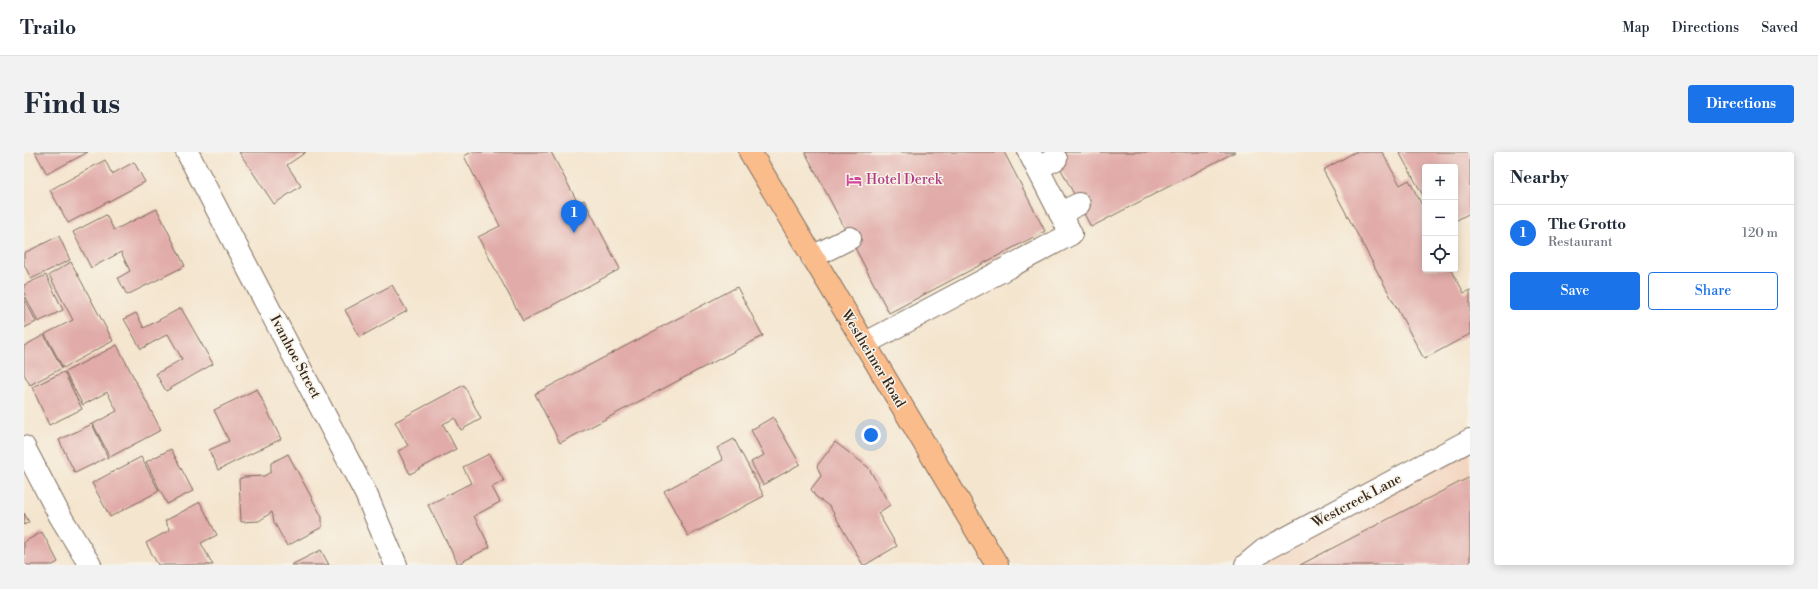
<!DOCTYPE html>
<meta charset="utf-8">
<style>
:root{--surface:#fff;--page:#f2f2f3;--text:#1f2937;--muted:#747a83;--line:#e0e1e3;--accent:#1a73e8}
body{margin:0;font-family:"Libre Bodoni",serif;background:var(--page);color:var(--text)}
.controls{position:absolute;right:12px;top:12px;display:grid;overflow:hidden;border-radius:4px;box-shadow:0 2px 10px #0003}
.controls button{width:36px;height:36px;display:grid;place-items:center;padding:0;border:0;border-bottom:1px solid var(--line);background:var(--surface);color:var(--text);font:20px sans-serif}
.you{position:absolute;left:847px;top:283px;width:14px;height:14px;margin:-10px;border:3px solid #fff;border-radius:50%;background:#1a73e8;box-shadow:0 0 0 6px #1a73e833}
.badge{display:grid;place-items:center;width:26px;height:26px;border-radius:50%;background:var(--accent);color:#fff;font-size:13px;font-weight:700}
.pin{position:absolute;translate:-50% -33px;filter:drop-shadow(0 1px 2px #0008)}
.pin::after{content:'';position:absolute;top:21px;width:14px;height:12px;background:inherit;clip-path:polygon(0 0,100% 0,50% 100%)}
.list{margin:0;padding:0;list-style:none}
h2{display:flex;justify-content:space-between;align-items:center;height:52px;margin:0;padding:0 16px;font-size:17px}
h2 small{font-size:13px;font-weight:400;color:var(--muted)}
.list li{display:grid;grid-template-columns:26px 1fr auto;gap:12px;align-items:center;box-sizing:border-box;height:56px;padding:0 16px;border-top:1px solid var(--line)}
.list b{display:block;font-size:15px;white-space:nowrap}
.list p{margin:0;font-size:13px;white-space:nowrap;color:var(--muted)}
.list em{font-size:13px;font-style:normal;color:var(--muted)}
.actions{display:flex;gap:8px;padding:12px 16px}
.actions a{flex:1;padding:9px 0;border:1px solid var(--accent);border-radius:4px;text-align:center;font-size:14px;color:var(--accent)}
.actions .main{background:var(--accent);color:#fff}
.icon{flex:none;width:22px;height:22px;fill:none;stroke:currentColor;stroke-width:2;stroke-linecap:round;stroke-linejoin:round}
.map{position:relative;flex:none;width:1446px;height:413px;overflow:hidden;border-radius:4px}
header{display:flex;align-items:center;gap:24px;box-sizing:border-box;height:56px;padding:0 20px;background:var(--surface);border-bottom:1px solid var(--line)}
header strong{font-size:19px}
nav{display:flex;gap:22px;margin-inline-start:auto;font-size:14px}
.intro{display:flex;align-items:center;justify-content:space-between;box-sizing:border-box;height:96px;padding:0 24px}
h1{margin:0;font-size:28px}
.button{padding:10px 18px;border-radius:4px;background:var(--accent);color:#fff;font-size:14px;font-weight:700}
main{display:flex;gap:24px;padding:0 24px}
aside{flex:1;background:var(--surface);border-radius:4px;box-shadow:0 2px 10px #0003}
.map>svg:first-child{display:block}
.built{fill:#f3d4be}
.building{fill:#e1aba9}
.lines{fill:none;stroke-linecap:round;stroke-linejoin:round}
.minor-casing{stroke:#7c6b5c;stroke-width:24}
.major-casing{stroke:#7c6b5c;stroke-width:24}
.minor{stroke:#fff;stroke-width:22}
.major{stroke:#fabc8b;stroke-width:22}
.labels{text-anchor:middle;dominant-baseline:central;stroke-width:3;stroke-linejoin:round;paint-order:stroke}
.hotel-label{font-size:14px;fill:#b23c85;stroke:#f7f3e8;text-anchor:start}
.street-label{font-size:14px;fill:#3b2a1e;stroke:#f7f3e8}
</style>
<header>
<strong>Trailo</strong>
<nav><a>Map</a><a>Directions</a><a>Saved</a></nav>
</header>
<div class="intro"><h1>Find us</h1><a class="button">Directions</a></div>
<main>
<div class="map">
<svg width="1446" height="413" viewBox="0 0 1446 413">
<rect width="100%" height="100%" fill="#f7f3e8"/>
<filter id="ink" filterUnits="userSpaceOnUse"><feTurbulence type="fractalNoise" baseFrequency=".025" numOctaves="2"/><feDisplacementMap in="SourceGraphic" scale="8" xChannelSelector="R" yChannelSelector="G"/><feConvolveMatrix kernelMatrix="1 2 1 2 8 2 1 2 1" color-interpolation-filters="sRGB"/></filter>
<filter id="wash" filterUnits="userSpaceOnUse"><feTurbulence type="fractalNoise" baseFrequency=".012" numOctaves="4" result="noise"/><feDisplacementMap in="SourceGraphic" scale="16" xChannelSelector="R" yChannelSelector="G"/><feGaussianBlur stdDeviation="0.9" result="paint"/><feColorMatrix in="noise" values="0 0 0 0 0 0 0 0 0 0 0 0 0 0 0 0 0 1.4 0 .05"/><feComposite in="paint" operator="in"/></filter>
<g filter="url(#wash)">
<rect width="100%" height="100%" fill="#f4e5ce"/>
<path class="built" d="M 1446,299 L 1446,413 L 1241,413 L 1257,399 Z"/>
<g id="blocks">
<g class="building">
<path d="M 11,0 L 64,0 L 23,22 Z"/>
<path d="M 215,0 L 282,0 L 263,13 L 277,34 L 250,52 Z"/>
<path d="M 448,0 L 527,0 L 554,51 L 560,48 L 596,117 L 499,169 L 454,85 L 476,74 L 440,4 Z"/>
<path d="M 781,0 L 980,0 L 1021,79 L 865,161 Z"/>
<path d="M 1028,0 L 1211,0 L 1067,75 Z"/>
<path d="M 1331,0 L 1358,0 L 1376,33 L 1385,28 L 1401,59 L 1401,117 L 1427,117 L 1440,141 L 1446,138 L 1446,182 L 1400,207 L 1299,18 Z"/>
<path d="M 1375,0 L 1446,0 L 1446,61 L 1431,69 L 1431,15 L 1401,15 L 1401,47 Z"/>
<path d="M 81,8 L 88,22 L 110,10 L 121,30 L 44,71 L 26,38 Z"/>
<path d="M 133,57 L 161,114 L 103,143 L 94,126 L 106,119 L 97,100 L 67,116 L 49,80 L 82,63 L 90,78 Z"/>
<path d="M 35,84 L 46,108 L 7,127 L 0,112 L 0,101 Z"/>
<path d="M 47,110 L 89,189 L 39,216 L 21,182 L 49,168 L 25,123 Z"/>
<path d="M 22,123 L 39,158 L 14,170 L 0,141 L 0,133 Z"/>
<path d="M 368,133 L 383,159 L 336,185 L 321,158 Z"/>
<path d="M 713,135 L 739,184 L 536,291 L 511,242 Z"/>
<path d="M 0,145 L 12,170 L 0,176 Z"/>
<path d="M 157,156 L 189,212 L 142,239 L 132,222 L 158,207 L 144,182 L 117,197 L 100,167 L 112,161 L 120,176 Z"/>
<path d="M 20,183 L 38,216 L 6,233 L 0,222 L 0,194 Z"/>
<path d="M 93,193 L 137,278 L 86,305 L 69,272 L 93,259 L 83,240 L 59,253 L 41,220 Z"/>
<path d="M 40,220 L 58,257 L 25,273 L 8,235 Z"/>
<path d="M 440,233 L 457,267 L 437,278 L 431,266 L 419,272 L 432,297 L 386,322 L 374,299 L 384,294 L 371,270 Z"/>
<path d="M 233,237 L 257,287 L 194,318 L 185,298 L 205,289 L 190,258 Z"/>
<path d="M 749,265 L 776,312 L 739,333 L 727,310 L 740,303 L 727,278 Z"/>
<path d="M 68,272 L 84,305 L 51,321 L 35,288 Z"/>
<path d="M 710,287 L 740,344 L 664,384 L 640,339 L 699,308 L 693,296 Z"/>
<path d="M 811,290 L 844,315 L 866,353 L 854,361 L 873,394 L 841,413 L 839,413 L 806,355 L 791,344 L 787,337 L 797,324 L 793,314 Z"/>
<path d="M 147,297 L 169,339 L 143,352 L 122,310 Z"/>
<path d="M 264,302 L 298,365 L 298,375 L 263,394 L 250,370 L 248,360 L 235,369 L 217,370 L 215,327 L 220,325 L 240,324 L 247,320 L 247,311 Z"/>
<path d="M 465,302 L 480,329 L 468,335 L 476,350 L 450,364 L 466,395 L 434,412 L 404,353 L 447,331 L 439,315 Z"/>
<path d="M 117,305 L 135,339 L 86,365 L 68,331 Z"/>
<path d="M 1446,325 L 1446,413 L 1276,413 L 1397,350 Z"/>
<path d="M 176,350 L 193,383 L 177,391 L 189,413 L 134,413 L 122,391 L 146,378 L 141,369 Z"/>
<path d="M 0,361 L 5,370 L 0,373 Z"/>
<path d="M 18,380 L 34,410 L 29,413 L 0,413 L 0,390 Z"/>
<path d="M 297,398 L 305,413 L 267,413 Z"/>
</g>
</g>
</g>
<g filter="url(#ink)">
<use href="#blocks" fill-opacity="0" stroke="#7c6b5c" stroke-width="1"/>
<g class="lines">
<g class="minor-casing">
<g id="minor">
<path d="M 163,0 L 342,342 L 372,413"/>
<path d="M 1013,16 L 1032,7"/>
<path d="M 1036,61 L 1055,52"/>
<path d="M 788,105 L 826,86"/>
<path d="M 840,192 L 1047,82 L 1005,0"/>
<path d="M 0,295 L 36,364 L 66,413"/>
<path d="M 1222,413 L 1240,398 L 1446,288"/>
</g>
</g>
<g class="major-casing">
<path id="major" d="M 726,0 L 973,413"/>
</g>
<use href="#minor" class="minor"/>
<use href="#major" class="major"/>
</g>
</g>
<defs>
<g id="hotel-bare" transform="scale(1.2)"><path d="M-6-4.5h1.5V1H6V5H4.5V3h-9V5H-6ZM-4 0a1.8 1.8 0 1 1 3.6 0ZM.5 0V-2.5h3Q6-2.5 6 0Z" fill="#d1479c" stroke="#f7f3e8" stroke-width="2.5" paint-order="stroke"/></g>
</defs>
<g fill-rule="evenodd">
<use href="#hotel-bare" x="830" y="28"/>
</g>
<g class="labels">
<g class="hotel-label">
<text x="842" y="28">Hotel Derek</text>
</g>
<g class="street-label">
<text transform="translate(271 205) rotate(62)">Ivanhoe Street</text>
<text transform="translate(849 207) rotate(59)">Westheimer Road</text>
<text transform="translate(1333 349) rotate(-28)">Westcreek Lane</text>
</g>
</g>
</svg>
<div class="controls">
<button>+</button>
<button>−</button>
<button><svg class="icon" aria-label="locate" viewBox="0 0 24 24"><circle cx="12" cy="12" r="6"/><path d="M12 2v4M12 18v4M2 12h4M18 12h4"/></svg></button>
</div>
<div class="you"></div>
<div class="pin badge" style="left:550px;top:81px">1</div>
</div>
<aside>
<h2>Nearby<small></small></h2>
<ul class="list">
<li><span class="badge">1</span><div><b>The Grotto</b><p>Restaurant</p></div><em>120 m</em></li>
</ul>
<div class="actions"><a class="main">Save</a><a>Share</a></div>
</aside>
</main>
